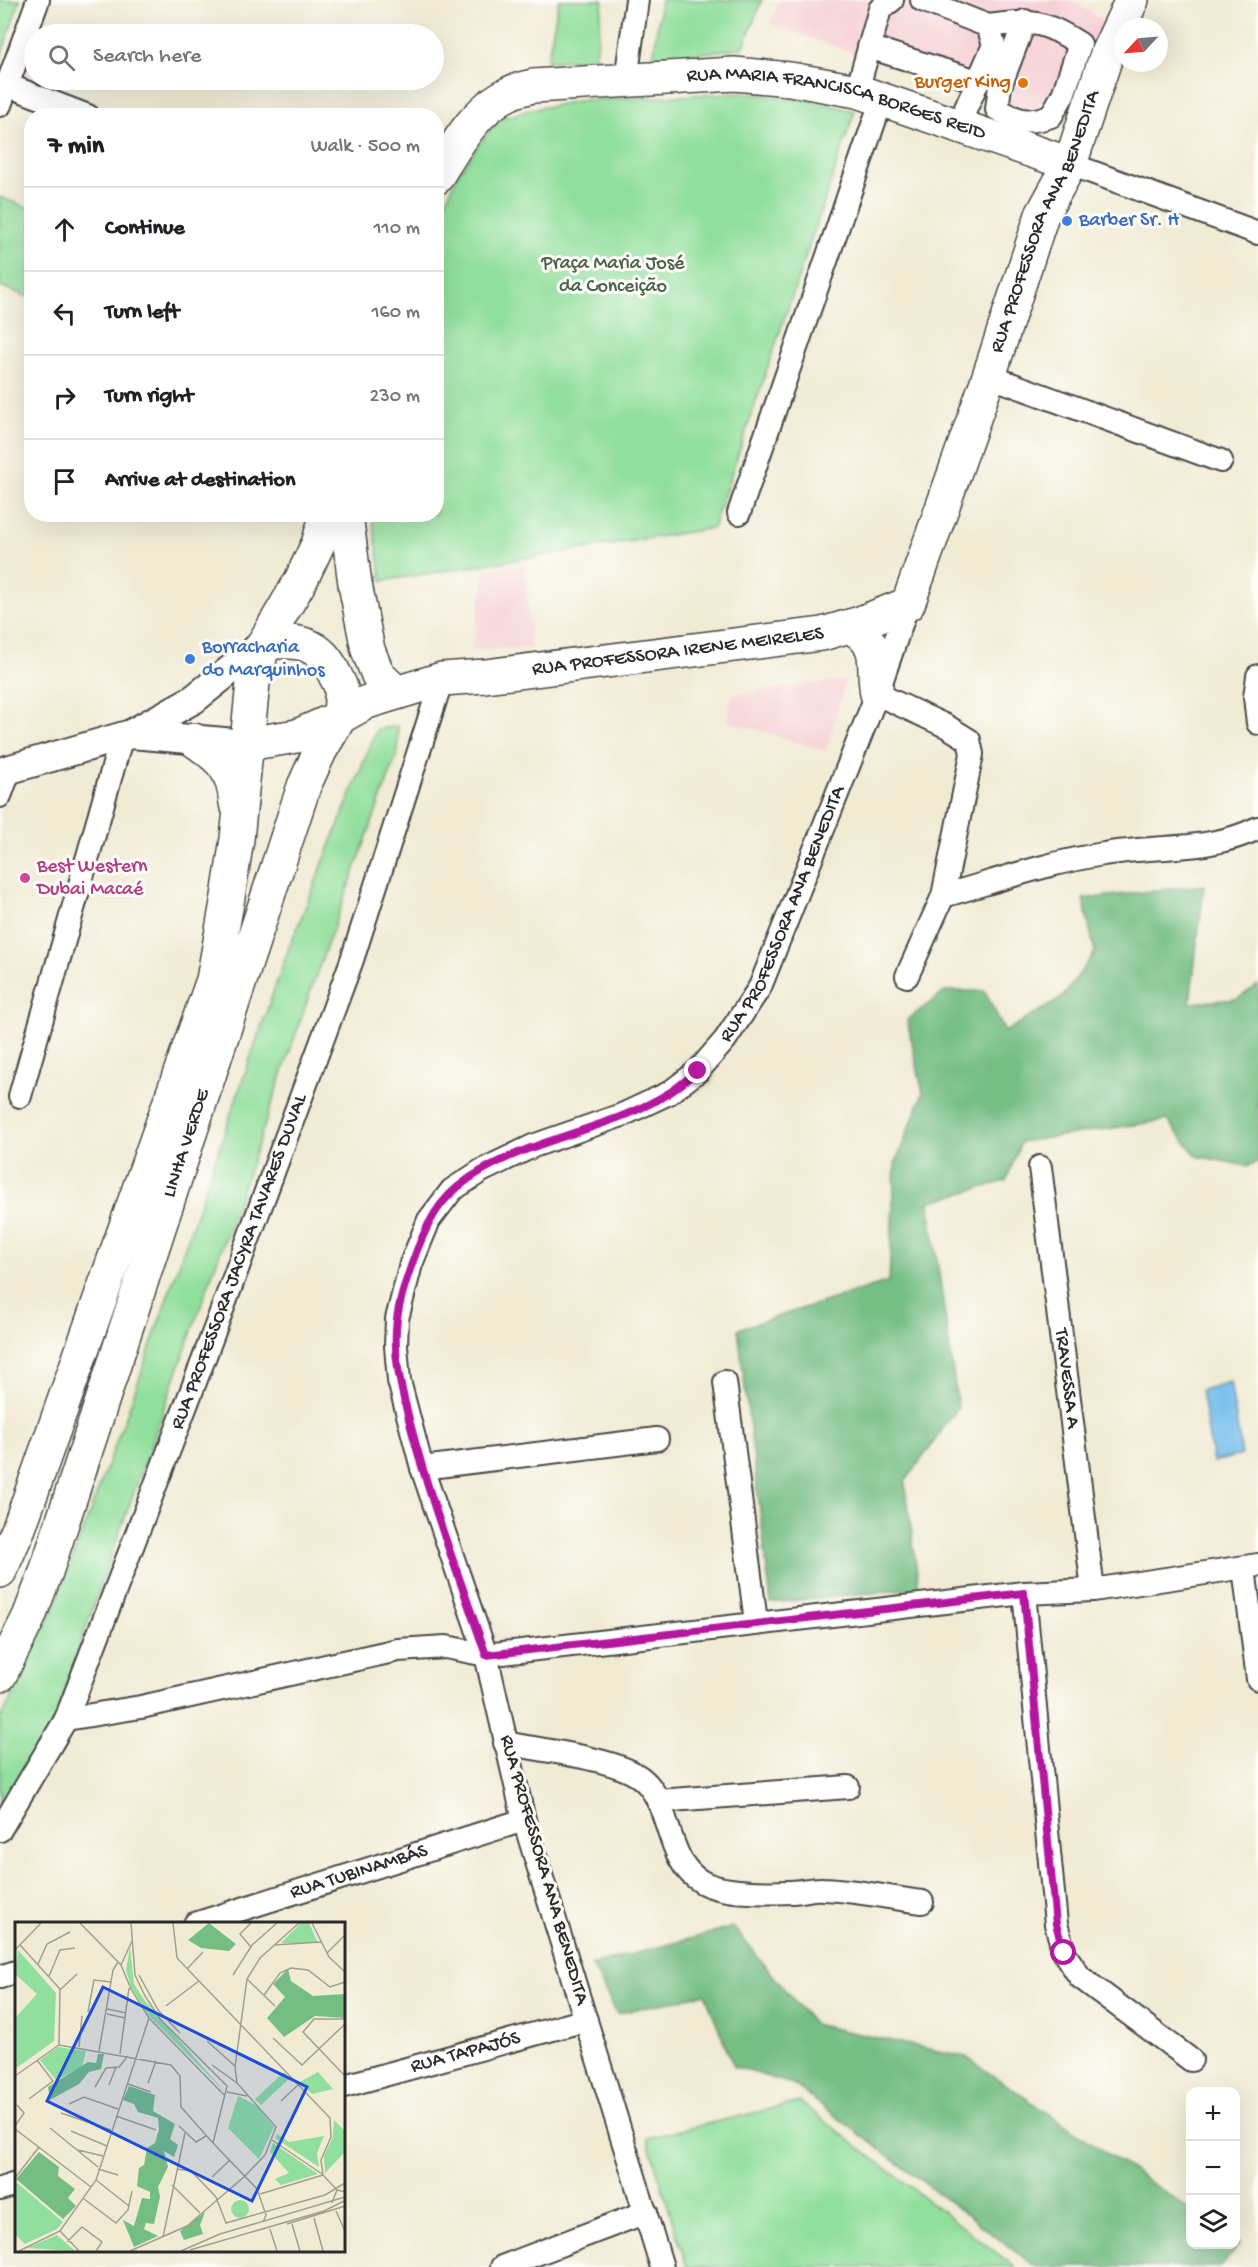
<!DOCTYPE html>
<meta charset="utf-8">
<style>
:root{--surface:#fff;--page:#f6f6f6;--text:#202124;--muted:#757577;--line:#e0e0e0}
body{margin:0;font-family:"Gochi Hand",sans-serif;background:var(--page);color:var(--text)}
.controls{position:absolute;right:18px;bottom:18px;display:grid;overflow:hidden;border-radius:12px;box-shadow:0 6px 24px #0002}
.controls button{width:54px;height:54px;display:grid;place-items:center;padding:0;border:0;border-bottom:2px solid var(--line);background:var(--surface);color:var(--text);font:30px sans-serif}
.compass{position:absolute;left:1114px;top:18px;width:54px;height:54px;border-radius:50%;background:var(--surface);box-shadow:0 6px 24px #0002;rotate:244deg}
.stop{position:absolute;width:18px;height:18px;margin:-14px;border:4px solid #b5179e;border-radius:50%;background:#fff}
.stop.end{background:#b5179e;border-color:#fff;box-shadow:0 2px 6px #0008}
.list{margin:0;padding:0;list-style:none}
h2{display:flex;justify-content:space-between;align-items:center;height:78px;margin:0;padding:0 24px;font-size:26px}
h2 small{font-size:20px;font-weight:400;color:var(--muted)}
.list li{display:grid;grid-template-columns:39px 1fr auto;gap:18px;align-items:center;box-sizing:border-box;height:84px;padding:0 24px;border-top:2px solid var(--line)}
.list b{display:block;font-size:22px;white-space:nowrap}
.list em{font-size:20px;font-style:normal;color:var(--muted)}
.icon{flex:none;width:33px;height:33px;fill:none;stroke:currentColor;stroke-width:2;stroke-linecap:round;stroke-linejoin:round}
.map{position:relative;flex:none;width:1258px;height:2267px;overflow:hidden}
.search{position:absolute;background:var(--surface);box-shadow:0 6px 24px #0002;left:24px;top:24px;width:420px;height:66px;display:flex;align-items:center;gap:15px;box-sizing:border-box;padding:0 21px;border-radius:33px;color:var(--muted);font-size:22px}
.panel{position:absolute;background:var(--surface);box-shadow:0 6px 24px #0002;left:24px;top:108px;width:420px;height:414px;border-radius:24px}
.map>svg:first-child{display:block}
.built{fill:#f6cfd6}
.green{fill:#91df9c;stroke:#5e8564;stroke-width:1.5}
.forest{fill:#74be84;stroke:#507458;stroke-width:1.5}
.water{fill:#73bdec;stroke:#4f748c;stroke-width:1.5}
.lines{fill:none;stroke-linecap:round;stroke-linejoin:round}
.minor-casing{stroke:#494844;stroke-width:26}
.major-casing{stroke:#494844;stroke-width:32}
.highway-casing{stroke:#494844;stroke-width:36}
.minor{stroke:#fff;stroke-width:22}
.major{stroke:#fff;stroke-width:28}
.highway{stroke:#fff;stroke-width:33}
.route{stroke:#b5179e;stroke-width:8}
.food-dot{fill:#e8710a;stroke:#fdfcf7;stroke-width:2}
.shop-dot{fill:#3f7fe0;stroke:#fdfcf7;stroke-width:2}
.hotel-dot{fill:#d1479c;stroke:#fdfcf7;stroke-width:2}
.labels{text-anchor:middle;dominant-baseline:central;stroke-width:6;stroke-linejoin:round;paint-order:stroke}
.food-label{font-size:20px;fill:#c56008;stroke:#fdfcf7;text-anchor:end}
.street-label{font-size:20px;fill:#2b2b2b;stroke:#fdfcf7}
.shop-label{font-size:20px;fill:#366cbe;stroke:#fdfcf7;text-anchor:start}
.park-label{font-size:20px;fill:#4a614d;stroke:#fdfcf7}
.hotel-label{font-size:20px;fill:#b23c85;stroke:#fdfcf7;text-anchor:start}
.inset-road{fill:none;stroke:#a29e90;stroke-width:1.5}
.view{fill:#1d4ed8;fill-opacity:0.15;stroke:#1d4ed8;stroke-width:3}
.inset-edge{fill:none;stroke:#2b2b2b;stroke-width:3}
</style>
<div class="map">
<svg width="1258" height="2267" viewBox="0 0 1258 2267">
<rect width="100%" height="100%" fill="#fdfcf7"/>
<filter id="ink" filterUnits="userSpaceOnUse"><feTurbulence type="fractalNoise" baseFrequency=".0167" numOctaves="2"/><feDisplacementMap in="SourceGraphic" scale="12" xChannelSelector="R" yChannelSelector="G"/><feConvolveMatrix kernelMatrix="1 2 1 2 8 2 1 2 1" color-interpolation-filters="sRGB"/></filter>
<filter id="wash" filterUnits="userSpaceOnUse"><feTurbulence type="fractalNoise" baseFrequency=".008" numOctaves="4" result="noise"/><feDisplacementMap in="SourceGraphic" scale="24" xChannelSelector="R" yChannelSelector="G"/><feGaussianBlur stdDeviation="1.35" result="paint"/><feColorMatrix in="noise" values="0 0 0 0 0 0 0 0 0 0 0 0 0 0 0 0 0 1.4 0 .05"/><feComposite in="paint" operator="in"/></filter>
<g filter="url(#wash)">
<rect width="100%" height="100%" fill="#f1ebd4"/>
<g class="built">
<path d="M 780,0 L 1072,0 L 1106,23 L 1032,115 L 770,24 Z"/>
<path d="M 525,564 L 531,648 L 472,650 L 486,569 Z"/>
<path d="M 846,680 L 826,751 L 728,721 L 732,695 Z"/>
</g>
<g class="green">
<path d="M 0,0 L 20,0 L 0,59 Z"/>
<path d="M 559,0 L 603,0 L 595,60 L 547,61 Z"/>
<path d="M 661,0 L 762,0 L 743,48 L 653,59 Z"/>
<path d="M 742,93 L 809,100 L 855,111 L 713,528 L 382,581 L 372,515 L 436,514 L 437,221 L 458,174 L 485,136 L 502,118 L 530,110 L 583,100 Z"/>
<path d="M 0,197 L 31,209 L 31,298 L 0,286 Z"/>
<path d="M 398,726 L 398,752 L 315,978 L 236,1208 L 96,1598 L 54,1725 L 0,1808 L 0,1721 L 54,1608 L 129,1408 L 285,958 L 377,729 Z"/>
<path d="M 800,2102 L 1015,2267 L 687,2267 L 647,2138 Z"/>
</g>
<g class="forest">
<path d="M 1204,885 L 1190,1003 L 1237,999 L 1258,985 L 1258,1162 L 1247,1166 L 1197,1156 L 1167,1120 L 1021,1142 L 1006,1181 L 929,1202 L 958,1408 L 905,1482 L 919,1588 L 771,1603 L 738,1329 L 889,1281 L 895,1164 L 923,1093 L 907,1020 L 946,991 L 985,991 L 1005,1032 L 1062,998 L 1095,952 L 1083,899 Z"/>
<path d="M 733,1927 L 813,2024 L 966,2057 L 1190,2210 L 1190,2244 L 1236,2244 L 1236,2240 L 1240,2243 L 1221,2267 L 1036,2267 L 793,2084 L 734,2067 L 705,1994 L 617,2014 L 592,1965 Z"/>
</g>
<path class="water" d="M 1230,1382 L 1242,1455 L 1213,1462 L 1201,1390 Z"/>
</g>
<g filter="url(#ink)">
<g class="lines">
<g class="minor-casing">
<g id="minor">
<path d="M 922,0 L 988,26 L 994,45 L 958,126"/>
<path d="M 988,26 C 1032,20 1042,20 1080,44 L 1063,95 L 1051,116 C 1028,124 1018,121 997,109 L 1000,86 L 1025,21"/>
<path d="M 869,47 L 977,81"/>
<path d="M 626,80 L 637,0"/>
<path d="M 7,85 L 88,116"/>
<path d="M 857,91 L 880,9 L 892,0"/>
<path d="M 0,105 L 38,0"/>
<path d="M 1070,164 L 1258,233"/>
<path d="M 989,376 L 1221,461"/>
<path d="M 739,513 L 882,99"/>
<path d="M 1258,676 L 1255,697 L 1258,723"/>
<path d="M 877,694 L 948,727 L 969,740 L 972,754 L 943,896 L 907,976"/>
<path d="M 0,796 L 10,769"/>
<path d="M 943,896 C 996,881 1050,862 1104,854 C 1156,845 1210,852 1258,828"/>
<path d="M 20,1096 L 122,736"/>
<path id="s1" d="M 1040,1167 L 1093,1590"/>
<path d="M 725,1382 L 756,1622"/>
<path d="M 422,1468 L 657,1439"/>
<path d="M 1244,1568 L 1258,1679"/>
<path d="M 1024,1593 L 1056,1924 L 1064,1953 L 1080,1977 L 1191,2060"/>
<path d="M 66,1719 L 141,1707 L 398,1650 L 446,1647 L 486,1655 L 1024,1593 L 1093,1590 L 1258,1565"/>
<path d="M 505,1743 C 539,1750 616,1758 641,1778 C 673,1803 664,1861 702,1882 C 724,1894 765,1893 791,1892 C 802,1892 812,1888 823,1889 C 856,1890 889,1898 922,1902"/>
<path d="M 658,1801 L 848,1787"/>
<path id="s2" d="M 0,1830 L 66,1719 L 203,1361 L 352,960 L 442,679"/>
<path id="s3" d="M 195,1924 L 524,1820"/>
<path d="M 0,1977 L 16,1972"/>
<path id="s4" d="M 344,2086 L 586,2020"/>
<path d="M 0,2189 L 16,2184"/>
<path d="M 502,2267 L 646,2212"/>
<path id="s5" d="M 662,2267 L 524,1820 L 486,1655 L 422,1468 L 399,1381 L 396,1346 L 397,1319 L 411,1264 L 429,1220 L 452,1190 L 481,1171 L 533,1146 L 622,1115 L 669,1093 L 698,1071 L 725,1040 L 760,987 L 877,694 L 908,604"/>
</g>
</g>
<g class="major-casing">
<g id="major">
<path d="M 131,734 L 247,744"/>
<path d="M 0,772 L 131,734 L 194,699 L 264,643"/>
</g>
</g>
<g class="highway-casing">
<g id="highway">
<path id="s6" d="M 436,178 C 455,147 475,109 510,93 C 517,89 526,88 533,86 L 734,74 L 790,79 L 857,91 L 1070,164"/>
<path d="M 346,514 L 355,584 L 368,650 L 378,675 L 396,692"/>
<path d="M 850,626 C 884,647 871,660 877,694"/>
<path d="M 194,740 C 221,759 233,768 236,803"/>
<path d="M 247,744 L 297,736 L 340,717 C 340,708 342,697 341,688 C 340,684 337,679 335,675 C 321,642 297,639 264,643"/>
<path d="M 0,1571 L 19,1528 L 213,980 L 228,897 L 237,839 L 253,683 L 264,643 L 301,580 L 318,544 L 327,514"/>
<path id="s7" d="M 0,1675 L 29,1617 L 46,1572 L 304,786 L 320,751 L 340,717 L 367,702 L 442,679 L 485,676 L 822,634 L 860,623 L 908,604 L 989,376 L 1042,215 L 1070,164 L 1108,51 L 1132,0"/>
</g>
</g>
<use href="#minor" class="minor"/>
<use href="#major" class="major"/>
<use href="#highway" class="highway"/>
</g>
</g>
<g class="lines" filter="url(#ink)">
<path class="route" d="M 698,1071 C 688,1078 679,1087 669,1093 C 613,1128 539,1137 481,1171 C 445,1192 432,1212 417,1250 C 409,1271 400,1296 397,1319 C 392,1356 402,1392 411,1427 C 431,1504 460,1579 486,1655 L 1024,1593 L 1056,1924 L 1064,1953"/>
</g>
<circle class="food-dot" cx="1023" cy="83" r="6"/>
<g class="shop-dot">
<circle cx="1067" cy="221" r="6"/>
<circle cx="190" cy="659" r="6"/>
</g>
<circle class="hotel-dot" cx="25" cy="878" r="6"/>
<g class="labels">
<g class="food-label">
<text x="1011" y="83">Burger King</text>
</g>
<g class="street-label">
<text stroke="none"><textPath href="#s6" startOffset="446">RUA MARIA FRANCISCA BORGES REID</textPath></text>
<text stroke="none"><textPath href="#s7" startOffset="2008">RUA PROFESSORA ANA BENEDITA</textPath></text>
<text stroke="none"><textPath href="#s7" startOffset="1365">RUA PROFESSORA IRENE MEIRELES</textPath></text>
<text stroke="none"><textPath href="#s5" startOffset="1584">RUA PROFESSORA ANA BENEDITA</textPath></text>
<text stroke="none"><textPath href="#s7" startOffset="564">LINHA VERDE</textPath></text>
<text stroke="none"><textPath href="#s2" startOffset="618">RUA PROFESSORA JACYRA TAVARES DUVAL</textPath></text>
<text stroke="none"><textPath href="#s1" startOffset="213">TRAVESSA A</textPath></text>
<text transform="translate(543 1870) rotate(74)">RUA PROFESSORA ANA BENEDITA</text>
<text stroke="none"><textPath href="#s3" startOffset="172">RUA TUBINAMBÁS</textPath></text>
<text stroke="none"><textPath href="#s4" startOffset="126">RUA TAPAJÓS</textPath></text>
</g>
<g class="shop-label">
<text x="1079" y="221">Barber Sr. H</text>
<text x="202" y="648">Borracharia<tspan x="202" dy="23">do Marquinhos</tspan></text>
</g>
<g class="park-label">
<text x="613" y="264">Praça Maria José<tspan x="613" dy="23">da Conceição</tspan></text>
</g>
<g class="hotel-label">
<text x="37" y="867">Best Western<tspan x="37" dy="23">Dubai Macaé</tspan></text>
</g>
</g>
<g transform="translate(15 1922)">
<rect width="330" height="330" fill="#f1ebd4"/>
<path d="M 286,1 L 294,1 L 303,21 L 266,21 ZM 115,25 L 119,62 L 130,79 L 209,169 L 134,94 L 116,65 L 111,48 ZM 3,28 L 41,71 L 39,119 L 0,147 L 0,96 L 22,72 L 0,52 ZM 43,125 L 71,129 L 67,145 L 41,158 L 25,138 ZM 269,150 L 275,156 L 246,183 L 240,177 ZM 303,150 L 318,167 L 297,172 L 285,160 ZM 223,174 L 241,183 L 259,205 L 244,237 L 213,206 ZM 319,198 L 330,209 L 330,230 L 310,251 L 309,234 L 318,215 ZM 262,212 L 274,220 L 309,214 L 302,231 L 304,245 L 260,216 ZM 258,221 L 303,252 L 266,263 L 260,257 L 274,251 L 255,230 ZM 0,259 L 48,300 L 42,307 L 10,322 L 0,312 ZM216 287a9 9 0 1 1 18 0a9 9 0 1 1-18 0ZM 42,313 L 60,329 L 12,326 Z" fill="#91df9c"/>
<path d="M 194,1 L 221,22 L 214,29 L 186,26 L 173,18 ZM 273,47 L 276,59 L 298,74 L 330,72 L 330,96 L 300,94 L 269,115 L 252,96 L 270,75 L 258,62 ZM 83,132 L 89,132 L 86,147 L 74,150 L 64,162 L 35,178 L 33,165 L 73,140 L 81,141 ZM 114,164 L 140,173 L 138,189 L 160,202 L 155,217 L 163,223 L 159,235 L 149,229 L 153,245 L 143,265 L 145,275 L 139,302 L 131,301 L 129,307 L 143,314 L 119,325 L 108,298 L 119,304 L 127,276 L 135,277 L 135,270 L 122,264 L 124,246 L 129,243 L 132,226 L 140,221 L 144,207 L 143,196 L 123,190 L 119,182 L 108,178 ZM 24,230 L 44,245 L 43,254 L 60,267 L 53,276 L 61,284 L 48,297 L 1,257 ZM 190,290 L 185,303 L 188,312 L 169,318 L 165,309 Z" fill="#74be84"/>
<path class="inset-road" d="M 65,1 L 106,43 L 116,67 L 134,96 L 209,173M 116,1 L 120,53 L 130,74 L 145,97 L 212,164 L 198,221 L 242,267 L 251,293 L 248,300M 158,1 L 162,36 L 315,196 L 316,215 L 306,238 L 308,253 L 322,268M 297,1 L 314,35 L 330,50M 5,23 L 45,67 L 44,123M 259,23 L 306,20M 236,25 L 225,12 L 236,1M 0,28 L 26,1M 312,31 L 330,13M 23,42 L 32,22 L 55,10M 106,43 L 117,19M 172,47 L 188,30M 124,53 L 143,88 L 165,111M 218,53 L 237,23 L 262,1M 34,54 L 45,28 L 60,26M 232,57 L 260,84M 46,67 L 62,52M 249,73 L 265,51 L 276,46 L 293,48 L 315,65 L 330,60M 151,84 L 184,59M 92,87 L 111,91M 73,90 L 79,58 L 96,60M 92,92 L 110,96M 330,97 L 299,97 L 288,110 L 330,154M 258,116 L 287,143 L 330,102M 192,119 L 220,144M 44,123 L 156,143 L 165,154 L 166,185 L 198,221M 64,125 L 67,94M 84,129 L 98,48 L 103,40M 105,132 L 114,66M 197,143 L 222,161 L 261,205 L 250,233 L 230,254M 0,154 L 44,123M 133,161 L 141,139M 222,161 L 220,145 L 232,57 L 245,36 L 284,1M 113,162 L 136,170M 94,163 L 101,145M 80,165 L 91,146 L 104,145 L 113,134M 212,170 L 232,174M 14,177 L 38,159 L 22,138M 266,179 L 284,162M 54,182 L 69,175 L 103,187M 46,191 L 96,208M 101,194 L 141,208M 0,204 L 9,191 L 2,183M 164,204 L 181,220 L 191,214M 35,206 L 83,245M 0,207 L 76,265M 56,209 L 92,224M 257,218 L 307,252M 63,228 L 88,234M 83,247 L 103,253M 162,247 L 176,249 L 201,275 L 211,301 L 310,273 L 330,261M 197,255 L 215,238M 0,256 L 24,225M 81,258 L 114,284M 157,263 L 185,291M 245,272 L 308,253M 69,277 L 101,301 L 113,288 L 117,269M 317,281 L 322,268 L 330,270M 321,289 L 330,309M 299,296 L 308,329M 272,302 L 330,284M 277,302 L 285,329M 255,307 L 262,329M 45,309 L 64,329M 148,315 L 170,211M 52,320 L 67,305 L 87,320 L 81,329M 175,328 L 309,289 L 329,279M 4,329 L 45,309 L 81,258 L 134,96M 115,329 L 172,304 L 230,254M 166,329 L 205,312 L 330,275"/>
<path class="view" d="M 88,65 L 292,165 L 237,279 L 32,179 Z"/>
<rect width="330" height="330" class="inset-edge"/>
</g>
</svg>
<div class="controls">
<button>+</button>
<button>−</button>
<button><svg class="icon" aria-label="layers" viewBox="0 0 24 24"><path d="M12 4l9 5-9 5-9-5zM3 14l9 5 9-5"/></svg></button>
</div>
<svg class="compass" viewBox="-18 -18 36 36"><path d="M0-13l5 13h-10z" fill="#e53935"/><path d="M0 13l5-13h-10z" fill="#757577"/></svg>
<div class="stop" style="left:1064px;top:1953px"></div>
<div class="stop end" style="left:698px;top:1071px"></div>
<div class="search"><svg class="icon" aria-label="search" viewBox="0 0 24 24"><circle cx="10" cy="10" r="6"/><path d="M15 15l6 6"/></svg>Search here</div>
<section class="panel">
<h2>7 min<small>Walk · 500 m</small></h2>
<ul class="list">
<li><svg class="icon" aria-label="ahead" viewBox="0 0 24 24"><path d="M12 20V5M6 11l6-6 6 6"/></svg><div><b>Continue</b></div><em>110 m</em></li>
<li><svg class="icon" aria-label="left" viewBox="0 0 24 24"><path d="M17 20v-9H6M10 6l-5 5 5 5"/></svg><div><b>Turn left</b></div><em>160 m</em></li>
<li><svg class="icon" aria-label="right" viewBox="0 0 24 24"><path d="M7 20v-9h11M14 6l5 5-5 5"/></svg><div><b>Turn right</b></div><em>230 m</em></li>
<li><svg class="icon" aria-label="arrive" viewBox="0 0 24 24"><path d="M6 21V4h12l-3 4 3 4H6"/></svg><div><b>Arrive at destination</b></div></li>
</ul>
</section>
</div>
